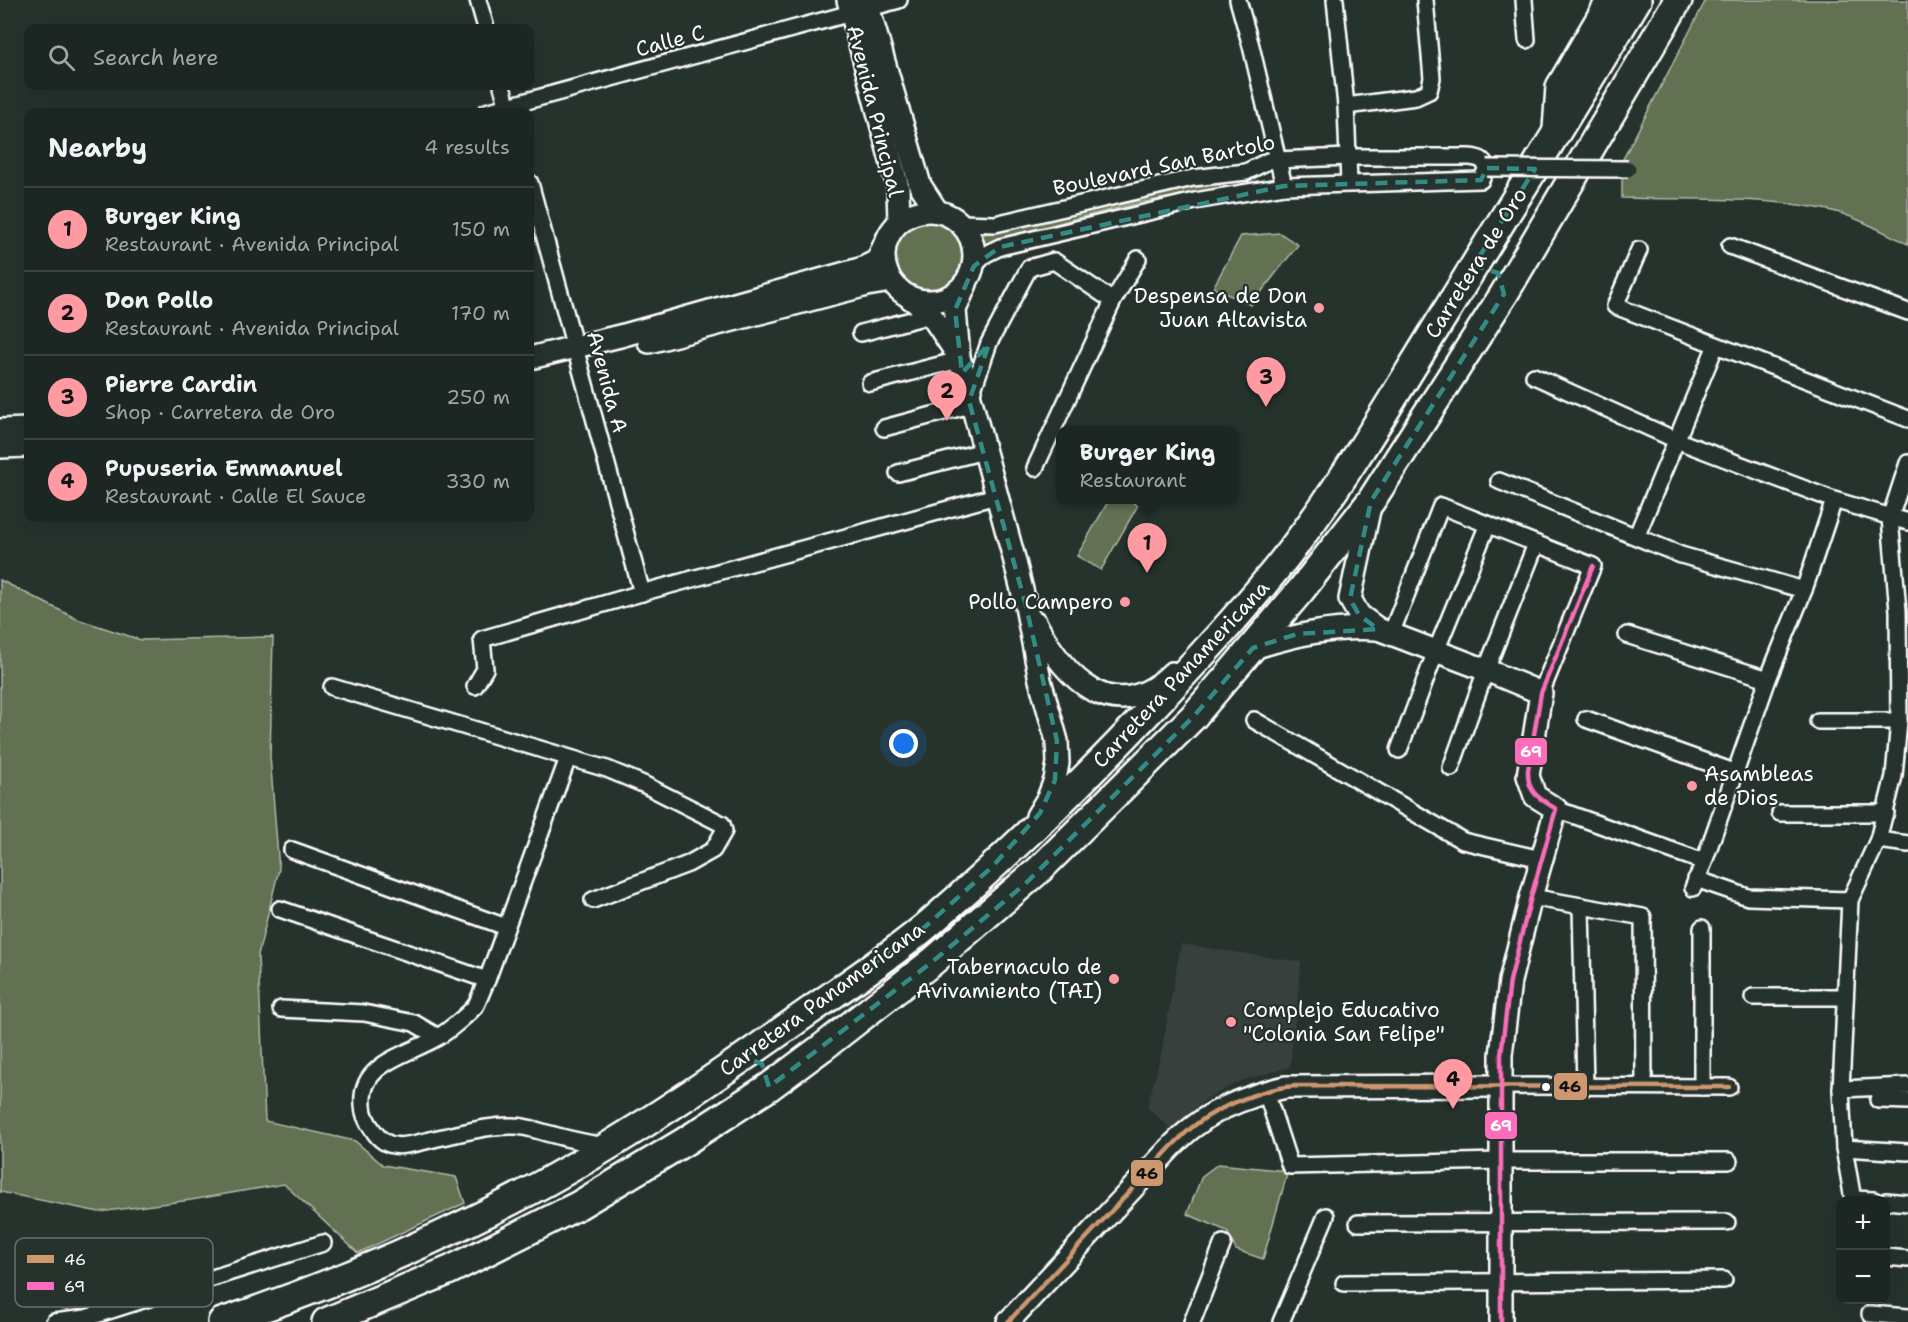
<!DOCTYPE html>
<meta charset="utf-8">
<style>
:root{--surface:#1c2622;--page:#29322f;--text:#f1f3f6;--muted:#a0a5a5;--line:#3a4340;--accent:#ff9aa2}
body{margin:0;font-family:"Shantell Sans",sans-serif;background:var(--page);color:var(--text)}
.controls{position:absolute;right:18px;bottom:18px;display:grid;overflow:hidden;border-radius:12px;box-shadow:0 6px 24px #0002}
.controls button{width:54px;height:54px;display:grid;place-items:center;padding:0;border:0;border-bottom:2px solid var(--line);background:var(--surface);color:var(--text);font:30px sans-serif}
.you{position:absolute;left:904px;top:744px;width:21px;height:21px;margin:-15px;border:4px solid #fff;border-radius:50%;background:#1a73e8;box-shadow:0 0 0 9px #1a73e833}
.badge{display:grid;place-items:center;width:39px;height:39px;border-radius:50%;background:var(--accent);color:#111;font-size:20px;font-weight:700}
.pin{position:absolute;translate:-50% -50px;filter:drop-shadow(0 2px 3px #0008)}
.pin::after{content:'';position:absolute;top:32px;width:21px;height:18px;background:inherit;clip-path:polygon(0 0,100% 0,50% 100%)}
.popup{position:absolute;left:1056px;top:426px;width:183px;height:78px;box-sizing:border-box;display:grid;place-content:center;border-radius:12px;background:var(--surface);filter:drop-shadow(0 2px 4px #0005);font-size:20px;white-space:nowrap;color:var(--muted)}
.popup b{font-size:22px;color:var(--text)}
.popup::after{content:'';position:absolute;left:50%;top:100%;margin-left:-12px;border:12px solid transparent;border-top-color:var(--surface)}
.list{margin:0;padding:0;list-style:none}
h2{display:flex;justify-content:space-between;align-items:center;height:78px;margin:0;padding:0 24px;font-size:26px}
h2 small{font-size:20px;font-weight:400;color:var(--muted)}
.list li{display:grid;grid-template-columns:39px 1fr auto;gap:18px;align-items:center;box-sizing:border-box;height:84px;padding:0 24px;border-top:2px solid var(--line)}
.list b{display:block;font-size:22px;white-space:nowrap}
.list p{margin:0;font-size:20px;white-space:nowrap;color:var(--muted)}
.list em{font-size:20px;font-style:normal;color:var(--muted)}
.icon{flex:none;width:33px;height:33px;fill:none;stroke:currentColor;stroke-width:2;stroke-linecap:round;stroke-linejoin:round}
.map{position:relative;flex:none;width:1908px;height:1322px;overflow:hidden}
.search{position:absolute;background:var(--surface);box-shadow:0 6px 24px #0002;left:24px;top:24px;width:510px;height:66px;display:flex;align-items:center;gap:15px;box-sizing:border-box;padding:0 21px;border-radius:12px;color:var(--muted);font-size:22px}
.panel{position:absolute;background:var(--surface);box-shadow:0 6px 24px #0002;left:24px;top:108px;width:510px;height:414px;border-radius:12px}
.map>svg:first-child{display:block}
.built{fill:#393f3c}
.green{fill:#647152;stroke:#b2b8a8;stroke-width:1.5}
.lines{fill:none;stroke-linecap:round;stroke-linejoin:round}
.street-casing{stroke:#fff;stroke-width:20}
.secondary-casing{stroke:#fff;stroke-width:26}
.highway-casing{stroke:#fff;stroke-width:32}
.street{stroke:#26332d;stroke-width:15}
.secondary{stroke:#26332d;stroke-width:21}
.highway{stroke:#26332d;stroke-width:27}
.street-bridge-casing{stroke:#fff;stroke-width:20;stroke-linecap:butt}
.street-bridge{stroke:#26332d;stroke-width:15}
.bus-1-casing{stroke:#26332d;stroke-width:9}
.bus-2-casing{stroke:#26332d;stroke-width:9}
.bus-1{stroke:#cd976f;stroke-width:4.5}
.bus-2{stroke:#fb6dba;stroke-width:4.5}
.marked{fill:none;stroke:#338b84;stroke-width:4.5;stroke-dasharray:12 8;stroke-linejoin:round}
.poi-dot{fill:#ff9aa2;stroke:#26332d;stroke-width:2}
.bus-dot{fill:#fff;stroke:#26332d;stroke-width:2}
.labels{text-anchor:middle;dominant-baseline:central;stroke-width:4.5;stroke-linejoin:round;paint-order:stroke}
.street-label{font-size:21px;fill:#fff;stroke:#26332d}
.poi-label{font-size:21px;fill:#fff;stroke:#26332d;text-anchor:end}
.key{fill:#26332d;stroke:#67706c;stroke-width:1.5}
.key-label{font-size:16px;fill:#fff}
.line-badge{stroke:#26332d;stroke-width:2}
.badge-label{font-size:16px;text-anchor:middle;font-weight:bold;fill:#fff}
.pale-badge-label{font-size:16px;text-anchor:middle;font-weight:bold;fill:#111}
</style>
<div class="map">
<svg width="1908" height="1322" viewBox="0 0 1908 1322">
<rect width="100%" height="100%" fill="#26332d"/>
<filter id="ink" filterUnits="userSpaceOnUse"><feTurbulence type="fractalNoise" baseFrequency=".0167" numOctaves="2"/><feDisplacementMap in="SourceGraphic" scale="12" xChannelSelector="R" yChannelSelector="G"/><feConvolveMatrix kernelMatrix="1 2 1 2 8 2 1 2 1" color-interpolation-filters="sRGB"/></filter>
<g filter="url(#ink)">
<path class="built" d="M 1181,944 L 1301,962 L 1290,1067 L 1241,1081 L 1206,1099 L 1175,1133 L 1147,1107 L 1161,1055 Z"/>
<g class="green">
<path d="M 1706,0 L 1908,0 L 1908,244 C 1883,232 1856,216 1828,210 C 1761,196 1690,200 1622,198 L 1622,161 Z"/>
<path d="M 1213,182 L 1220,183 L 1220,189 L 1217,191 L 1142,202 L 1073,219 L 990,243 L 985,244 L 981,239 L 982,235 L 987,233 L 1140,194 Z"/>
<circle cx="928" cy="256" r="34"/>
<path d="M 1280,233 L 1298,245 L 1251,305 L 1213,288 L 1241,236 Z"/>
<path d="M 1109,500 L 1128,500 L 1138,505 L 1101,570 L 1077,556 Z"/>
<path d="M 0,580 L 77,619 L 141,640 L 273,637 L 270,756 L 279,869 L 258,955 L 265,1121 L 355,1141 L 383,1165 L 456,1177 L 465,1203 L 358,1253 L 284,1184 L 191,1200 L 99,1212 L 0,1192 Z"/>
<path d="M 1218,1164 L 1288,1171 L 1263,1259 L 1236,1250 L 1227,1231 L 1187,1214 L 1202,1176 Z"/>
</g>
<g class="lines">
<g class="street-casing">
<g id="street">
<path d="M 478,0 L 486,28"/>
<path d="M 1238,0 L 1251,46 L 1284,186"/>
<path d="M 1335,0 L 1346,106 L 1349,183"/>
<path d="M 1524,0 L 1527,40"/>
<path d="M 502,86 L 509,112"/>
<path d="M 1346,106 L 1416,97 L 1429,91 L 1432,78 L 1425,0"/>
<path d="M 486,112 L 899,0"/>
<path d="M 530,183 L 642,593"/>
<path d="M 960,223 L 995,224 L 1193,178 L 1246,172 L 1268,161 L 1276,160 L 1348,157 L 1469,157 C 1479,158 1484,159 1487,168 L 1481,180 L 1284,186 L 1195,201 L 1000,247 L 986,254 L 974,266"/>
<path d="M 1730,246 L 1908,312"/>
<path d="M 1639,250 L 1615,306 L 1908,419"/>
<path d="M 861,333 L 931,315"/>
<path d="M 1534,376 L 1676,440 L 1834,500 L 1908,522"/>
<path d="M 870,383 L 959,360"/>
<path d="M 970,398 L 989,343 L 1029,268 L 1054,261 L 1113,301"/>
<path d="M 884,428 L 970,405"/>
<path d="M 1035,468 L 1113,301 L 1138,259"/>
<path d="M 898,473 L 984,451"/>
<path d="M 1499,481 L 1681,555 L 1804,590"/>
<path d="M 1637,535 L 1716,345"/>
<path d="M 1391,634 L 1441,506 L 1593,566 L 1541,693"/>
<path d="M 1627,635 L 1768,679"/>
<path d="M 475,686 L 485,669 L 482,639 L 652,590 L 996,496"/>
<path d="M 332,687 L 607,769 L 643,784 L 722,824 L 724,831 L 713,850 L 688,864 L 593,900"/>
<path d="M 1586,719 L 1734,772"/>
<path d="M 1254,720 L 1463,841 L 1541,859"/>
<path d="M 1818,721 L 1899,721"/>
<path d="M 1399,750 L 1436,651 L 1488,524"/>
<path d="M 568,758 L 487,980 C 483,988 480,997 476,1005 C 470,1013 447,1032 438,1037 C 409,1055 359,1062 363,1105 C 363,1115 367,1122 373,1130 C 389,1156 414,1143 438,1138 C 463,1133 488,1125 514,1126 C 527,1126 541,1132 554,1135 C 571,1140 589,1143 607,1147"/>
<path d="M 1451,768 L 1486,670 L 1536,544"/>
<path d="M 1556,809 L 1704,862"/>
<path d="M 1780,813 L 1886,813"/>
<path d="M 1878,840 L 1908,844"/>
<path d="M 292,850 L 506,927"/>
<path d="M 1696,879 L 1748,897 L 1850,900"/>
<path d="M 1693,888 L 1704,862 L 1768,679 L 1804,590 L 1834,500"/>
<path d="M 1531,897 L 1643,917 L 1644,1086"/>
<path d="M 1581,906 L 1585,1086"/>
<path d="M 280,909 L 487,980"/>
<path d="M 1702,928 L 1702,1087"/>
<path d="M 1753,997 L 1845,997"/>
<path d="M 281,1009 L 364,1013 L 414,1023 L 438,1037"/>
<path d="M 1501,1086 L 1729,1087"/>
<path d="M 1841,1089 L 1908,1086"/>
<path d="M 1266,1092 L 1290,1166 L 1500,1161 L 1729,1161"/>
<path d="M 1878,1100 L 1908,1101"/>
<path d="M 1844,1148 L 1908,1152"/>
<path d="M 1853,1199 L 1874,1200"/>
<path d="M 1853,1200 L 1844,1148 L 1841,1089 L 1850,900 L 1878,840 L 1894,776 L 1899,721 L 1898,611 L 1890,518 L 1908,463"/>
<path d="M 1886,1201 L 1908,1203"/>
<path d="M 1358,1223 L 1727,1222"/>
<path d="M 1886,1257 L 1908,1259"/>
<path d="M 1344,1283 L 1724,1280"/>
<path d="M 1870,1314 L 1908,1317"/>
<path d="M 54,1322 L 86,1318 L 323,1243"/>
<path d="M 1192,1322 L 1223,1243"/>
<path d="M 1281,1322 L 1326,1216"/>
</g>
</g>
<g class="secondary-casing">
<g id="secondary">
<path d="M 848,0 L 898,187 L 899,222"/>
<path d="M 866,0 L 920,185 L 937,211"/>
<circle cx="929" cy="256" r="45"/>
<path d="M 966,284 L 955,310 L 959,357 L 1014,558 L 1026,606 L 1040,680 L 1057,741 L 1058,763 L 1055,780 L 1048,798 L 1037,816"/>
<path d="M 910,298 L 929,312 L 957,354"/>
<path d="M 649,342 L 867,285 L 891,281"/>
<path d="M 530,358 L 624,335 L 863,268 L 877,261 L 886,241"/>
<path d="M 0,430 L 28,429"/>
<path d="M 0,447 L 28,446"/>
<path d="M 1370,506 L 1350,599 L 1359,615 L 1378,629 L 1486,670 L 1541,693 L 1528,776 L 1535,796 L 1556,809 L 1531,897 L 1510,981 L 1501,1055 L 1501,1322"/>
<path d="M 1035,622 C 1064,677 1113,731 1172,673"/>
<path d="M 1253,648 C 1295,635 1333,626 1378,629"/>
<path d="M 1008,1322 L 1171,1147 C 1179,1139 1187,1131 1196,1125 C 1218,1107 1258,1093 1286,1087 L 1501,1086"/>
</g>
</g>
<g class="highway-casing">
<g id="highway">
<path d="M 1557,129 L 1560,87 L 1611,0"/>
<path d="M 222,1322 C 313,1292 403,1255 489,1212 C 596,1159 697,1091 794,1022 C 839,990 889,958 931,922 C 1009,854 1083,782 1153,707 C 1201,656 1249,605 1292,549 C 1348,476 1395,394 1444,315 C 1508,210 1574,106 1637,0"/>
<path d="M 326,1322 L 450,1270 L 579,1205 L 684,1142 L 769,1087 L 823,1047 L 932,962 L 1040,869 L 1193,717 L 1301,590 L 1371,501 L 1504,294 L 1678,0"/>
</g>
</g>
<use href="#street" class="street"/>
<use href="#secondary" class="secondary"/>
<use href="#highway" class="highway"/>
<g class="street-bridge-casing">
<path id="street-bridge" d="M 1487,168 L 1628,169"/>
</g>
<use href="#street-bridge" class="street-bridge"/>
<g class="bus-1-casing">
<path id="bus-1" d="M 1008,1322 L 1171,1147 C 1179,1139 1187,1131 1195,1125 C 1219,1106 1265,1088 1295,1086 L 1729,1087"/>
</g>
<g class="bus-2-casing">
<path id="bus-2" d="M 1501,1322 L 1501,1055 L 1510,981 L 1531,897 L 1556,809 C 1539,798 1527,793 1528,770 L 1541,693 L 1593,566"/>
</g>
<use href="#bus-1" class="bus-1"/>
<use href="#bus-2" class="bus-2"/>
</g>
</g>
<path class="marked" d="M 1487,168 L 1535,169 L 1474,265 L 1498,273 L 1504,294 L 1371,501 L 1350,599 L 1359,615 L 1378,629 L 1297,634 L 1253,648 L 1193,717 L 1025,884 L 932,962 L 769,1087 L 762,1064 L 744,1057 L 926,926 L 993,866 L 1040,813 L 1055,780 L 1057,741 L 1026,606 L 969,401 L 989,344 L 962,373 L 955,310 L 974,266 L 1000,247 L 1284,186 L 1481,180 Z"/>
<g class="poi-dot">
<circle cx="1319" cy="308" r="6"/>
<circle cx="1125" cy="602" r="6"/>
<circle cx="1692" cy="786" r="6"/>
<circle cx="1114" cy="979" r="6"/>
<circle cx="1231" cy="1022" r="6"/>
</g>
<circle class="bus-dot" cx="1546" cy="1087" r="5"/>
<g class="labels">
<g class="street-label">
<text transform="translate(670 41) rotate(-15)">Calle C</text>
<text transform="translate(875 111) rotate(76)">Avenida Principal</text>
<text transform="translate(1164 165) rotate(-12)">Boulevard San Bartolo</text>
<text transform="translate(1476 263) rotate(-58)">Carretera de Oro</text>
<text transform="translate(607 382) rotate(75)">Avenida A</text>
<text transform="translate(1181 674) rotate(-47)">Carretera Panamericana</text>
<text transform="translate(822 999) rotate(-36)">Carretera Panamericana</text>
</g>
<g class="poi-label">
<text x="1307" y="296">Despensa de Don<tspan x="1307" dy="24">Juan Altavista</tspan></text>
<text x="1113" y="602">Pollo Campero</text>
<text x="1704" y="774" text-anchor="start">Asambleas<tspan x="1704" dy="24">de Dios</tspan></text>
<text x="1102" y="967">Tabernaculo de<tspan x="1102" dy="24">Avivamiento (TAI)</tspan></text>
<text x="1243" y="1010" text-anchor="start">Complejo Educativo<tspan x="1243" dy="24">"Colonia San Felipe"</tspan></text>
</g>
</g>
<rect x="15" y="1238" width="198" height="69" rx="9" class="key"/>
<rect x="27" y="1255" width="27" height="8" fill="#cd976f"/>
<rect x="27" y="1282" width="27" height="8" fill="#fb6dba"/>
<g class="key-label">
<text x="64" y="1265">46</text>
<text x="64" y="1292">69</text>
</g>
<g class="line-badge">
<rect x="1514" y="737" width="34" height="29" rx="6" fill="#fb6dba"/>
<rect x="1553" y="1072" width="35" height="29" rx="6" fill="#cd976f"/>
<rect x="1484" y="1111" width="34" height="29" rx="6" fill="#fb6dba"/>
<rect x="1130" y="1159" width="34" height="28" rx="6" fill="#cd976f"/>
</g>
<g class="badge-label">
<text x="1531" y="757">69</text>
<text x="1501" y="1131">69</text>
</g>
<g class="pale-badge-label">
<text x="1570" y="1092">46</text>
<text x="1147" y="1179">46</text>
</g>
</svg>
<div class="controls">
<button>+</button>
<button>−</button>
</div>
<div class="you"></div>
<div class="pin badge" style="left:1147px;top:573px">1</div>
<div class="popup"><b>Burger King</b>Restaurant</div>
<div class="pin badge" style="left:947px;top:421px">2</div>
<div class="pin badge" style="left:1266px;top:407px">3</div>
<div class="pin badge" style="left:1453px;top:1109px">4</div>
<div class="search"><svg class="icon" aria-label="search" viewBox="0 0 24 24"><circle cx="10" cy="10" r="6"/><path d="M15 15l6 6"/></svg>Search here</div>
<section class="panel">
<h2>Nearby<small>4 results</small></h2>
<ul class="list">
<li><span class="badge">1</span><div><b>Burger King</b><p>Restaurant · Avenida Principal</p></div><em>150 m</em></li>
<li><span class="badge">2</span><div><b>Don Pollo</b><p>Restaurant · Avenida Principal</p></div><em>170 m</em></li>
<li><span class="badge">3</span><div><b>Pierre Cardin</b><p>Shop · Carretera de Oro</p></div><em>250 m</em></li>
<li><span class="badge">4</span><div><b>Pupuseria Emmanuel</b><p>Restaurant · Calle El Sauce</p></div><em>330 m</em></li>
</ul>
</section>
</div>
